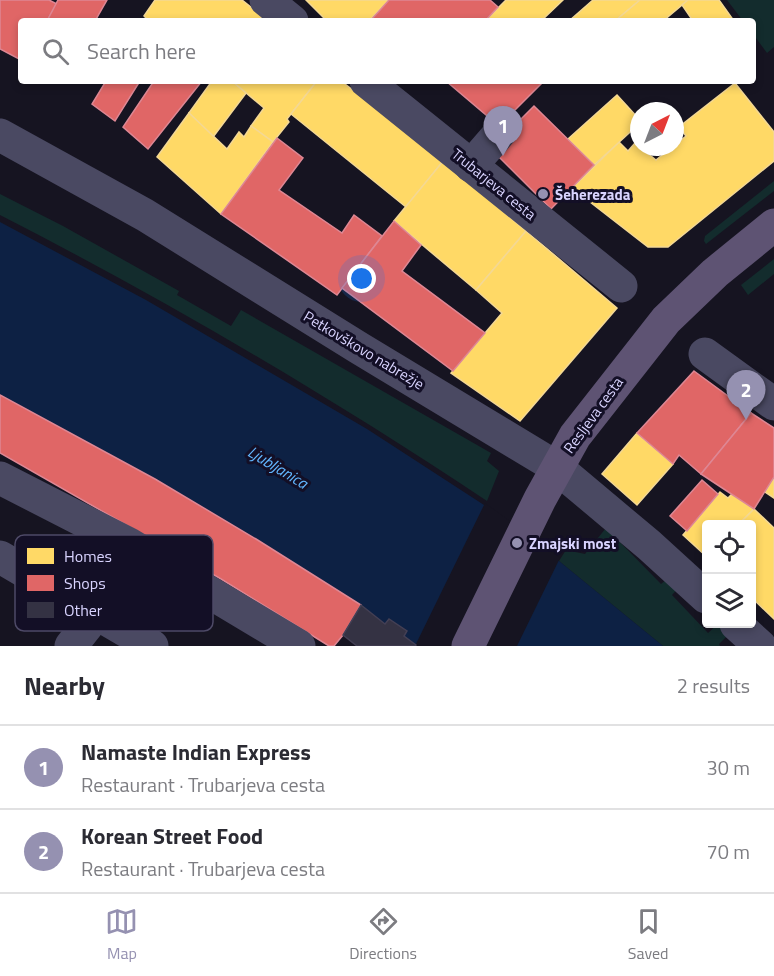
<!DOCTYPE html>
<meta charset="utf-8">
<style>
:root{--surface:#fff;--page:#f7f7f7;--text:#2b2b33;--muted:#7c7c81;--line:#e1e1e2;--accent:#9591b1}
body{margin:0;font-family:"Titillium Web",sans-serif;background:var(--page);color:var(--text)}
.controls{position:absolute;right:18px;bottom:18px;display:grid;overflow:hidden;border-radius:6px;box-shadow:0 3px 9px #0003}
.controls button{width:54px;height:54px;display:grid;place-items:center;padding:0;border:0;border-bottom:2px solid var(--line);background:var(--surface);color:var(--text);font:30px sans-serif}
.compass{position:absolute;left:630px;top:102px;width:54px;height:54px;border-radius:50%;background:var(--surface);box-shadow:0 3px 9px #0003;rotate:42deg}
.you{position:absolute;left:362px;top:279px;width:21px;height:21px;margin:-15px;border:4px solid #fff;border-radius:50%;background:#1a73e8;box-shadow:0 0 0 9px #1a73e833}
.badge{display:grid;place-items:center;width:39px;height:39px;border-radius:50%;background:var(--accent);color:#fff;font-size:20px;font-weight:700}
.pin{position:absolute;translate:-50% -50px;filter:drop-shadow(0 2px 3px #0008)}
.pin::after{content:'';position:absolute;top:32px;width:21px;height:18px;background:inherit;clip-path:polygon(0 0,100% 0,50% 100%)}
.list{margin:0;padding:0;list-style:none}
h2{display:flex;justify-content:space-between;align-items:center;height:78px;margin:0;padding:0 24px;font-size:26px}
h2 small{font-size:20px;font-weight:400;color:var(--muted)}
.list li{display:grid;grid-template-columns:39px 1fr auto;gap:18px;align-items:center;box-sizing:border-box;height:84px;padding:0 24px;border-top:2px solid var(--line)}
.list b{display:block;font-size:22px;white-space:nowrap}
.list p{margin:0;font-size:20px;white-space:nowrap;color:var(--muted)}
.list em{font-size:20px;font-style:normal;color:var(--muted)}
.icon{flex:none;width:33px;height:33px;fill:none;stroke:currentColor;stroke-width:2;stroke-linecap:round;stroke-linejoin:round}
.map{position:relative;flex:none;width:774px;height:646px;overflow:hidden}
.search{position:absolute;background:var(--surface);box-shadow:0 3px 9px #0003;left:18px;right:18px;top:18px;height:66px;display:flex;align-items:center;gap:15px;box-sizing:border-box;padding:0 21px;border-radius:6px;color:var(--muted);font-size:22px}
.sheet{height:246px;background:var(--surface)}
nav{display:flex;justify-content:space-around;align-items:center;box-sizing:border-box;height:84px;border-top:2px solid var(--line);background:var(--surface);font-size:16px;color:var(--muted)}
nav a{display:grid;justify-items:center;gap:3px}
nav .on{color:var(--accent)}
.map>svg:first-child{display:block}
.green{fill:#132c2d}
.water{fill:#0d2144}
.pier{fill:#161421}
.homes{fill:#ffd966;stroke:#f4d894;stroke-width:1.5}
.shops{fill:#e06666;stroke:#de8794;stroke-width:1.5}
.building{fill:#343243;stroke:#433f54;stroke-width:1.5}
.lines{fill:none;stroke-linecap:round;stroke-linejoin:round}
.minor{stroke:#4a4962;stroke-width:33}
.major{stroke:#5e5373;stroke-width:33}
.poi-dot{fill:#9591b1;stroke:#130f26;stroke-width:2}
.labels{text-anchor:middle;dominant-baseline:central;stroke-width:6;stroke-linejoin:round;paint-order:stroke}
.street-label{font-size:15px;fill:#d9d4ff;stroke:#130f26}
.poi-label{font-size:15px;font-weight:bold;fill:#d9d4ff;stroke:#130f26;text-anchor:start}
.water-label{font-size:16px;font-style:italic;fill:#62b6ff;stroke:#130f26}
.key{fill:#130f26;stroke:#4e4a67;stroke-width:1.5}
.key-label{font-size:16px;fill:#d9d4ff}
</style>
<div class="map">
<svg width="774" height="646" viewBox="0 0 774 646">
<rect width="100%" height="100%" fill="#161421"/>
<g class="green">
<path d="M 727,0 L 774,0 L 774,47 L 767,53 L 753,34 L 753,21 L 743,21 Z"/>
<path d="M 774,181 L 774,191 L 706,244 L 704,241 L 705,236 Z"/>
<path d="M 0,194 L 63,226 L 179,291 L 177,295 L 231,326 L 241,310 L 491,453 L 487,461 L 499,471 L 487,501 C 331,397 168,301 0,215 Z"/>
<path d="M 774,259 L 774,274 L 748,295 L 741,285 Z"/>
<path d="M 606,528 L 661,584 L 671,576 L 681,585 L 672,595 L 708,633 L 718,624 L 724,624 L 732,631 L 719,644 L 720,646 L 663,646 L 559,561 L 566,550 L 585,554 Z"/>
</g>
<path class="water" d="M 0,222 L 146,300 L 367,429 L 484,505 L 559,561 L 663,646 L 418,646 L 404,636 L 407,631 L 389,619 L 385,624 L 361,605 L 155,479 L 0,395 Z"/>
<path class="pier" d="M 485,503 L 560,558 L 517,646 L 415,646 Z"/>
<g class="homes">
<path d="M 155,0 L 242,0 L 262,16 L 259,21 L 149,21 L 144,16 Z"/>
<path d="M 306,0 L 389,0 L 369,21 L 327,21 Z"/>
<path d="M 506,0 L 563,0 L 541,21 L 489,21 L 487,19 Z"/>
<path d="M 593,0 L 640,0 L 615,21 L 569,21 Z"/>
<path d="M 640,0 L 688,0 L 663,21 L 615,21 Z"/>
<path d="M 688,0 L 719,0 L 734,21 L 693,21 L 682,5 Z"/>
<path d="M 212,81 L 232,81 L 246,93 L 213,137 L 189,113 Z"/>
<path d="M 232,81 L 317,81 L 287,119 L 289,122 L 273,142 L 251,126 L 264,108 Z"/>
<path d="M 317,81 L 341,81 L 444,160 L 406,207 L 291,114 Z"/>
<path d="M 735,83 L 774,132 L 774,161 L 668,247 L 648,247 L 572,188 L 619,142 L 628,151 L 635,143 L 656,160 L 672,147 L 675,147 L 675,145 L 686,136 L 679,127 Z"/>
<path d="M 617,95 L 639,119 L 639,124 L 594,165 L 568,139 Z"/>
<path d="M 189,113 L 227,149 L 239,132 L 244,137 L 251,126 L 273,142 L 221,214 L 157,157 Z"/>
<path d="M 444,160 L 526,231 L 476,290 L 394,221 Z"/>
<path d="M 526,231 L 617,308 L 520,421 L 451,373 L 502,313 L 476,290 Z"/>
<path d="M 637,433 L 673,464 L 637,505 L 602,474 Z"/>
<path d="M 774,477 L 774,498 L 765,492 Z"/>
<path d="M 720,492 L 728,498 L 732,494 L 754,509 L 739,524 L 706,524 L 706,556 L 683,535 Z"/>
<path d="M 754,509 L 774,528 L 774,619 L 752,598 L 752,524 L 739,524 Z"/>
</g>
<g class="shops">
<path d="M 0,0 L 49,0 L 57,4 L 47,21 L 21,21 L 21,60 L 0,49 Z"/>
<path d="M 58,0 L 107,0 L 95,21 L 47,21 Z"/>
<path d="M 389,0 L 490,0 L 498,7 L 485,21 L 371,20 Z"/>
<path d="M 106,81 L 140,81 L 115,121 L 92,104 Z"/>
<path d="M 154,81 L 202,81 L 148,149 L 123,127 Z"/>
<path d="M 446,81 L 544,81 L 499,126 Z"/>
<path d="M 534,106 L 594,165 L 551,209 L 491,149 Z"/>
<path d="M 277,138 L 303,158 L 279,190 L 342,233 L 354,215 L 382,236 L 337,295 L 221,214 Z"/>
<path d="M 394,221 L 421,245 L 402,271 L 485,333 L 453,371 L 342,288 Z"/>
<path d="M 694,371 L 751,413 L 701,474 L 679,455 L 673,464 L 637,433 Z"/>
<path d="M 0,395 L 155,479 L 256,539 L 361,605 L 343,635 L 334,646 L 329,646 L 221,579 L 0,453 Z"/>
<path d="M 751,413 L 774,428 L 774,477 L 754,509 L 701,474 Z"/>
<path d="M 702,480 L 718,494 L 687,531 L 670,516 Z"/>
</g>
<path class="building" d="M 361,605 L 385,624 L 389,619 L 407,631 L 404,636 L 416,645 L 415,646 L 357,646 L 343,635 Z"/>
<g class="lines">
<g class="minor">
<path d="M 266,0 L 292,21"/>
<path d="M 366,81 L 621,286"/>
<path d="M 0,135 L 145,215 L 359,348 L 556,467 L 649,545 L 706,597"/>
<path d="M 471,166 L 503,129"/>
<path d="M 705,354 L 774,404"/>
<path d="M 0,478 L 129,544 L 299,646"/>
<path d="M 0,557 L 152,646"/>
<path d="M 736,624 L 760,646"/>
<path d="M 71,646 L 97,613"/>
</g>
<path class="major" d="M 468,646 L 540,499 L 575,436 L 666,320 L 715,273 L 774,225"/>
</g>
<g class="poi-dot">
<circle cx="543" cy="194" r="6"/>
<circle cx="517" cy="543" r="6"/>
</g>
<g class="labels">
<g class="street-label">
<text transform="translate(494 184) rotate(39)">Trubarjeva cesta</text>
<text transform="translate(364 350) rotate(31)">Petkovškovo nabrežje</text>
<text transform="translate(593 415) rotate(-54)">Resljeva cesta</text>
</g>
<g class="poi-label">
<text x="555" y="194">Šeherezada</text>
<text x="529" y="543">Zmajski most</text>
</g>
<g class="water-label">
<text transform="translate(278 467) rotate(31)">Ljubljanica</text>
</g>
</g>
<rect x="15" y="535" width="198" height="96" rx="9" class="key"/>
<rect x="27" y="548" width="27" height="16" fill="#ffd966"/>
<rect x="27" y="575" width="27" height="16" fill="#e06666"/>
<rect x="27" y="602" width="27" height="16" fill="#343243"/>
<g class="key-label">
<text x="64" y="562">Homes</text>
<text x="64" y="589">Shops</text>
<text x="64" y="616">Other</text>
</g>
</svg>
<div class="controls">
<button><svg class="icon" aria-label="locate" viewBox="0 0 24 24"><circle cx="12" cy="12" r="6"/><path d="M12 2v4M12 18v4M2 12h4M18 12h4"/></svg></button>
<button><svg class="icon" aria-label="layers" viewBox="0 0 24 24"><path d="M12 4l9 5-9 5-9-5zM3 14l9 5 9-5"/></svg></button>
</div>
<svg class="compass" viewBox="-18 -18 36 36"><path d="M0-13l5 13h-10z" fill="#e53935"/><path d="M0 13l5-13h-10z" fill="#7c7c81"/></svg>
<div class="you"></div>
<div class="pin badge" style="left:503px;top:156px">1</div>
<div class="pin badge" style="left:746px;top:420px">2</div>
<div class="search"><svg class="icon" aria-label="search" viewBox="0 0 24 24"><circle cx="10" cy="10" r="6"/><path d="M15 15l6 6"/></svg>Search here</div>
</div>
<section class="sheet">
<h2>Nearby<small>2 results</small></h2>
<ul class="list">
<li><span class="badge">1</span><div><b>Namaste Indian Express</b><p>Restaurant · Trubarjeva cesta</p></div><em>30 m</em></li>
<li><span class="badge">2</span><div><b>Korean Street Food</b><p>Restaurant · Trubarjeva cesta</p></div><em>70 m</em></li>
</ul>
</section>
<nav>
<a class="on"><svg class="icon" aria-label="map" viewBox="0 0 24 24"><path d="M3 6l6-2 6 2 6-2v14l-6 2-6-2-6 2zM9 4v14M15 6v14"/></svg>Map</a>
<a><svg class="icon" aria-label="directions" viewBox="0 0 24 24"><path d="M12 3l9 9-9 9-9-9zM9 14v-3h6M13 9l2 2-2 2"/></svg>Directions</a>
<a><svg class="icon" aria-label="saved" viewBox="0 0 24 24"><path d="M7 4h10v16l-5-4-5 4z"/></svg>Saved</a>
</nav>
